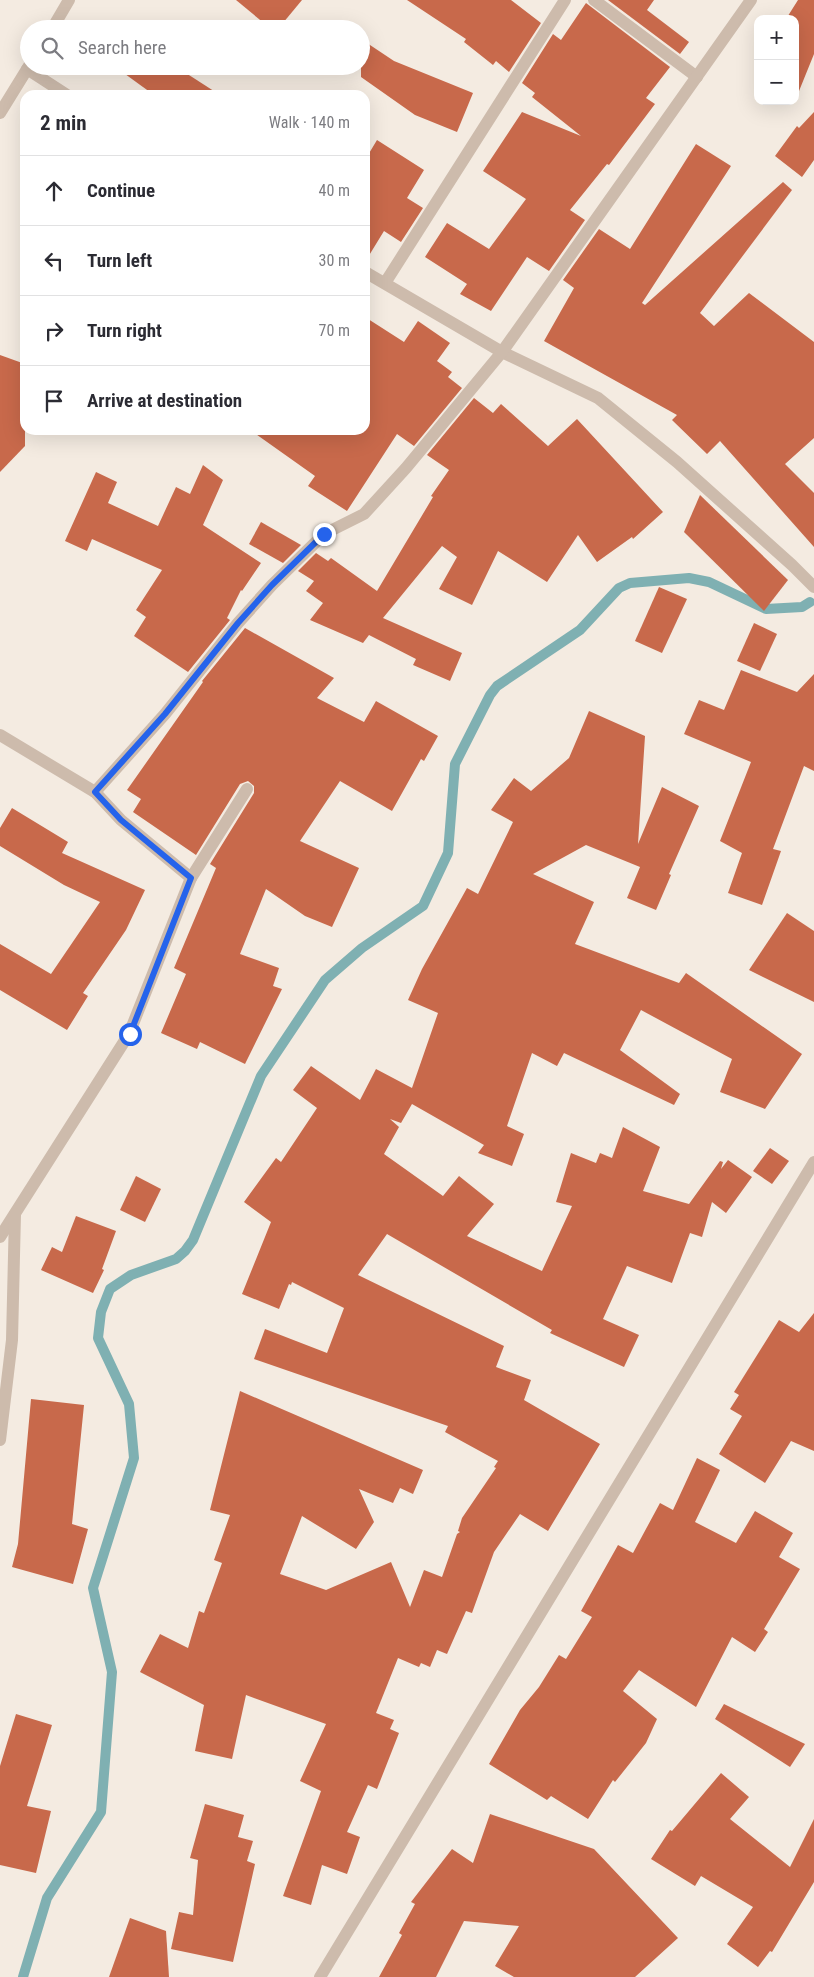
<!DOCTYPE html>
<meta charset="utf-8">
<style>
:root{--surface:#fff;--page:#f7f7f7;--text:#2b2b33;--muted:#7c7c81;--line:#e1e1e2}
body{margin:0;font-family:"Roboto Condensed",sans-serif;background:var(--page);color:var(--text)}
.controls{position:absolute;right:15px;top:15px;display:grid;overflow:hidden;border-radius:10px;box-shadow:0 5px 20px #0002}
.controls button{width:45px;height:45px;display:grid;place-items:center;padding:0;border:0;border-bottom:1px solid var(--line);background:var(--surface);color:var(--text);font:25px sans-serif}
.stop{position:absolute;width:15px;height:15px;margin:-11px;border:4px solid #2563eb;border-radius:50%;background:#fff}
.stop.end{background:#2563eb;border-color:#fff;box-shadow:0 1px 5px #0008}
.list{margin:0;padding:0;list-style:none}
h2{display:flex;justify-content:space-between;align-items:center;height:65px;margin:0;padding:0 20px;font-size:21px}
h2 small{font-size:16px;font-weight:400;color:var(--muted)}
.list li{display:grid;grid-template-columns:32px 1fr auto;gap:15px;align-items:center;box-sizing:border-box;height:70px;padding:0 20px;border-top:1px solid var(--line)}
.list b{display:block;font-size:19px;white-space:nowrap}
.list em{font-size:16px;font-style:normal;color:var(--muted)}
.icon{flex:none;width:28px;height:28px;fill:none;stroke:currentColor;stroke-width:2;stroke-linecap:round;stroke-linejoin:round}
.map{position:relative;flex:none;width:814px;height:1977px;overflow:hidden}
.search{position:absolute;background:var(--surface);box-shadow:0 5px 20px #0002;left:20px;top:20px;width:350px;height:55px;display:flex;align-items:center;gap:12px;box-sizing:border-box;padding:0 18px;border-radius:28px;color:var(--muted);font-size:19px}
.panel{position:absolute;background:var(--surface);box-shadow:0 5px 20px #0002;left:20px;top:90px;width:350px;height:345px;border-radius:15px}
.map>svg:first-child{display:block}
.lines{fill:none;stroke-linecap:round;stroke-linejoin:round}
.stream{stroke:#7fb0b2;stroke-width:10}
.building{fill:#c8694b}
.minor{stroke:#cdbbac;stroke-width:12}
.route{stroke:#2563eb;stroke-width:6}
</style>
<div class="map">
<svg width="814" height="1977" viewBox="0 0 814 1977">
<rect width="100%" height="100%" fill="#f4ebe1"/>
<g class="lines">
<path class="stream" d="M 23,1977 L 47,1898 L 101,1812 L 112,1672 L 93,1588 L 134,1458 L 129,1404 L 98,1338 L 101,1312 L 110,1289 L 131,1275 L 176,1259 L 185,1251 L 193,1240 L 261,1076 L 325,980 L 362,948 L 423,906 L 448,853 L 455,764 L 490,695 L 497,686 L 580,630 L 619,588 L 630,583 L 689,578 L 709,582 L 766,609 L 802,607 L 810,602"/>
</g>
<g class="building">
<path d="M 236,0 L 302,0 L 278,29 L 271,29 Z"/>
<path d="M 407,0 L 511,0 L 541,23 L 509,72 L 496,61 L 493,65 L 464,42 L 466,39 Z"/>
<path d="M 608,0 L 654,0 L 647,10 L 689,42 L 680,54 Z"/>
<path d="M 798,0 L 814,0 L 814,54 L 797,96 L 795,19 L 786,19 Z"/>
<path d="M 586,3 L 670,67 L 646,98 L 655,104 L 609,165 L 607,164 L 570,210 L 585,220 L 549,271 L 527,257 L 491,311 L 460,294 L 467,284 L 425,257 L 447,223 L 489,249 L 526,199 L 483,171 L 522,112 L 581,136 L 532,97 L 535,93 L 522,83 L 553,34 L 561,40 Z"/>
<path d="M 361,39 L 394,61 L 473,93 L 457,132 L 415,115 L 361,77 Z"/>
<path d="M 114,66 L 175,66 L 220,95 L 154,95 Z"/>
<path d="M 814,112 L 814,160 L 802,177 L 775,156 L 797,126 L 799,128 Z"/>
<path d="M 377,140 L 424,170 L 407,198 L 423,208 L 401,242 L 384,231 L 365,262 L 365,160 Z"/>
<path d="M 696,144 L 731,166 L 642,303 L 645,305 L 783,182 L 792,190 L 700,313 L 714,326 L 749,293 L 814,342 L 814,438 L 785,464 L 814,493 L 814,547 L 720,441 L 707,454 L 672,420 L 677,415 L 544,341 L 574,288 L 563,280 L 599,229 L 630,249 Z"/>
<path d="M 365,317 L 404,342 L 418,321 L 450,343 L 437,361 L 452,372 L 448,377 L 462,388 L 414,446 L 397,434 L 347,511 L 308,486 L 315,476 L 250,430 L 365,430 Z"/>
<path d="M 0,355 L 25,364 L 25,446 L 0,472 Z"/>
<path d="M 474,398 L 493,413 L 501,404 L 548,446 L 577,419 L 663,512 L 633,539 L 632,537 L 597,562 L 578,535 L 547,582 L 498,551 L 472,605 L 439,589 L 457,557 L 442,546 L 383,618 L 462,653 L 450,681 L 413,665 L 416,659 L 369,635 L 363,643 L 310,620 L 323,603 L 306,591 L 314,581 L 298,571 L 316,553 L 328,561 L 331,558 L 377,591 L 433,497 L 431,496 L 449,470 L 427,455 Z"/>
<path d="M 203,465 L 223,480 L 203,525 L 261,563 L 242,591 L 241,590 L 227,618 L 230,620 L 188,672 L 134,636 L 146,617 L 136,610 L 162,570 L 92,539 L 87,551 L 65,541 L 96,472 L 117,482 L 108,503 L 158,526 L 176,487 L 190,494 Z"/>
<path d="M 700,495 L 788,580 L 764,611 L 684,532 Z"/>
<path d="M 261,522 L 301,545 L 283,563 L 249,544 Z"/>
<path d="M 659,587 L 687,599 L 662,653 L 635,641 Z"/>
<path d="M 754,623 L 777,634 L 760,671 L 737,661 Z"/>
<path d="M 245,628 L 334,678 L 317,698 L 364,722 L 376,701 L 438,736 L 424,761 L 421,759 L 392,811 L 340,781 L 300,841 L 359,868 L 332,927 L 305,916 L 266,889 L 240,954 L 279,968 L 273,986 L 282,989 L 245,1064 L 200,1042 L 197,1049 L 161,1033 L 186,974 L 174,968 L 216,868 L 210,864 L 254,793 L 254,786 L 248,781 L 240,784 L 196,855 L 133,812 L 141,799 L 127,790 L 203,682 L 202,681 Z"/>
<path d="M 741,670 L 797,692 L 814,674 L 814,771 L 804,766 L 773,849 L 781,851 L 762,905 L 728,893 L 742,853 L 720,841 L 751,762 L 684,734 L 699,700 L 724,710 Z"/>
<path d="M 589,711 L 645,736 L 638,844 L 662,787 L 699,806 L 669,874 L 671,875 L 656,910 L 627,898 L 640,867 L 586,845 L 533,874 L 594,902 L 575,944 L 679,983 L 686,973 L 802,1054 L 765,1109 L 720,1092 L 732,1059 L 641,1010 L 620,1050 L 680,1094 L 674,1105 L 564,1053 L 557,1066 L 532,1053 L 507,1126 L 524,1134 L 512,1166 L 478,1153 L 484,1145 L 412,1104 L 401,1123 L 390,1119 L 399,1127 L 384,1154 L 443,1196 L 459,1176 L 494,1204 L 467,1236 L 542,1271 L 572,1206 L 556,1202 L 571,1153 L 596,1163 L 600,1153 L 612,1158 L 623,1127 L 660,1147 L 643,1191 L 689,1204 L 720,1161 L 723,1162 L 721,1169 L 728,1160 L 752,1177 L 726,1213 L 712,1202 L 702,1237 L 690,1233 L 672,1283 L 627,1266 L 603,1319 L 639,1335 L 624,1367 L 550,1333 L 552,1330 L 387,1234 L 358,1275 L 504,1346 L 496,1367 L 531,1380 L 524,1400 L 600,1444 L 548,1531 L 520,1514 L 494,1552 L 472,1613 L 466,1611 L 447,1654 L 437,1650 L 430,1667 L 421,1663 L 419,1667 L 398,1658 L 376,1713 L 394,1720 L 390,1729 L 399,1733 L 377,1789 L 368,1785 L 347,1832 L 360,1837 L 347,1874 L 322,1865 L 311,1905 L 283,1896 L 321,1791 L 300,1781 L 326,1724 L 246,1695 L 232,1759 L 195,1751 L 204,1705 L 140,1672 L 160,1634 L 188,1648 L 199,1611 L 204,1613 L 222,1563 L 214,1560 L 230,1515 L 210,1510 L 240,1391 L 423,1470 L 413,1494 L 400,1488 L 393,1503 L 359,1489 L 374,1522 L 356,1549 L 302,1516 L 280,1574 L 326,1590 L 391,1562 L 410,1607 L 424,1570 L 442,1577 L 457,1534 L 460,1532 L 458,1531 L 462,1518 L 496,1468 L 494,1467 L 498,1461 L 445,1432 L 448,1426 L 254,1359 L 265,1329 L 327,1353 L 344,1308 L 292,1282 L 291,1285 L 289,1284 L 279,1309 L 242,1294 L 271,1222 L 244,1202 L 276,1158 L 281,1162 L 317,1108 L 293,1090 L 311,1066 L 360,1100 L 376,1069 L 412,1088 L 438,1013 L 408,1000 L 422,969 L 467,888 L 478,894 L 513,822 L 491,810 L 514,778 L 531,791 L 569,758 Z"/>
<path d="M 12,808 L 68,842 L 62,853 L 145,890 L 126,930 L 83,993 L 88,996 L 67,1030 L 0,990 L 0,944 L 51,974 L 100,902 L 64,885 L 0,846 L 0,828 Z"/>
<path d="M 787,913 L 814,931 L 814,1002 L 749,970 Z"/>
<path d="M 770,1148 L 789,1161 L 772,1184 L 753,1171 Z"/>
<path d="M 136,1176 L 161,1189 L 145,1222 L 120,1210 Z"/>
<path d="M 76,1216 L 116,1231 L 102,1269 L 104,1270 L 93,1293 L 41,1270 L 52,1247 L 62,1252 Z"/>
<path d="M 814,1313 L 814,1451 L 791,1441 L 765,1483 L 719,1454 L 742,1416 L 730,1409 L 739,1395 L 734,1392 L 779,1320 L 799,1332 Z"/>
<path d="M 31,1399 L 84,1405 L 72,1524 L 88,1529 L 73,1584 L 12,1567 L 18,1544 Z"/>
<path d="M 697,1458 L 720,1470 L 695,1522 L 736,1543 L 755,1511 L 793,1533 L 779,1557 L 800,1569 L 764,1629 L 768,1632 L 755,1652 L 732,1637 L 696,1707 L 639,1670 L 623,1691 L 657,1719 L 646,1743 L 615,1782 L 613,1780 L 588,1819 L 551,1796 L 547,1800 L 489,1764 L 520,1710 L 539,1687 L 559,1655 L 566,1659 L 592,1617 L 581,1611 L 618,1545 L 633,1553 L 660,1503 L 673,1510 Z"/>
<path d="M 724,1704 L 805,1744 L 790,1767 L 715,1719 Z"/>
<path d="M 16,1714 L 52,1725 L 27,1806 L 51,1811 L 36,1873 L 0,1865 L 0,1766 Z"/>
<path d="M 721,1773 L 749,1797 L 730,1819 L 790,1867 L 814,1819 L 814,1882 L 772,1952 L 770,1951 L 758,1967 L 727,1944 L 753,1907 L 701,1876 L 695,1886 L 651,1859 L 670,1830 L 672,1831 Z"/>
<path d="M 205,1804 L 244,1815 L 238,1837 L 253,1841 L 247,1861 L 255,1864 L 233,1962 L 171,1949 L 179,1912 L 193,1915 L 198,1860 L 190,1858 Z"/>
<path d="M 490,1814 L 594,1849 L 678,1938 L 635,1977 L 514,1977 L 495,1966 L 519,1926 L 464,1921 L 436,1977 L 379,1977 L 402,1935 L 399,1933 L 415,1904 L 411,1902 L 452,1849 L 473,1863 Z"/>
<path d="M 130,1918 L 166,1931 L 169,1977 L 109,1977 Z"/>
</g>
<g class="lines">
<g class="minor">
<path d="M 594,0 L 697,77"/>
<path d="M 52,29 L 69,0"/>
<path d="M 27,69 L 67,95"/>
<path d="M 0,113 L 29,66"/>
<path d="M 365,272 L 502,352 L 598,398 L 677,462 L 792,565 L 814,587"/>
<path d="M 385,283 L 565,0"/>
<path d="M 0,735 L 95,792 L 121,820 L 191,878 L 129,1034 L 0,1237"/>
<path d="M 95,792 L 165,714 L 238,623 L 272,585 L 324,534 L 364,514 L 406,468 L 502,352 L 751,0"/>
<path d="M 191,878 L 247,789"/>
<path d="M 0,1440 L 12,1340 L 15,1214"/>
<path d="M 320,1977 L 814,1162"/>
</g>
</g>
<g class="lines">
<path class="route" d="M 130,1034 L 191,878 L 121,820 L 95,792 L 165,714 L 238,623 L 272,585 L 324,534"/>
</g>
</svg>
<div class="controls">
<button>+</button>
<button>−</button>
</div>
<div class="stop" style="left:130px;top:1034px"></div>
<div class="stop end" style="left:324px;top:534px"></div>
<div class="search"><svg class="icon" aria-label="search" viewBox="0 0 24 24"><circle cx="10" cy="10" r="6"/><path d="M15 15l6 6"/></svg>Search here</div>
<section class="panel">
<h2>2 min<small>Walk · 140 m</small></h2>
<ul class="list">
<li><svg class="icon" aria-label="ahead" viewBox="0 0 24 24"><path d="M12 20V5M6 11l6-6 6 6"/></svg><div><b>Continue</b></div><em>40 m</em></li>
<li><svg class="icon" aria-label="left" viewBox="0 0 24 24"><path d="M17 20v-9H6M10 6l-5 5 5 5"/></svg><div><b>Turn left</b></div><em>30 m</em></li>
<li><svg class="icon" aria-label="right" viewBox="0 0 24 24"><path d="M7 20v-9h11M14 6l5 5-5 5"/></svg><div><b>Turn right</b></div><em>70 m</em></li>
<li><svg class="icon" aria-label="arrive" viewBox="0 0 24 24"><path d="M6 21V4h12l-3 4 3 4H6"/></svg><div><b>Arrive at destination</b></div></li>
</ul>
</section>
</div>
